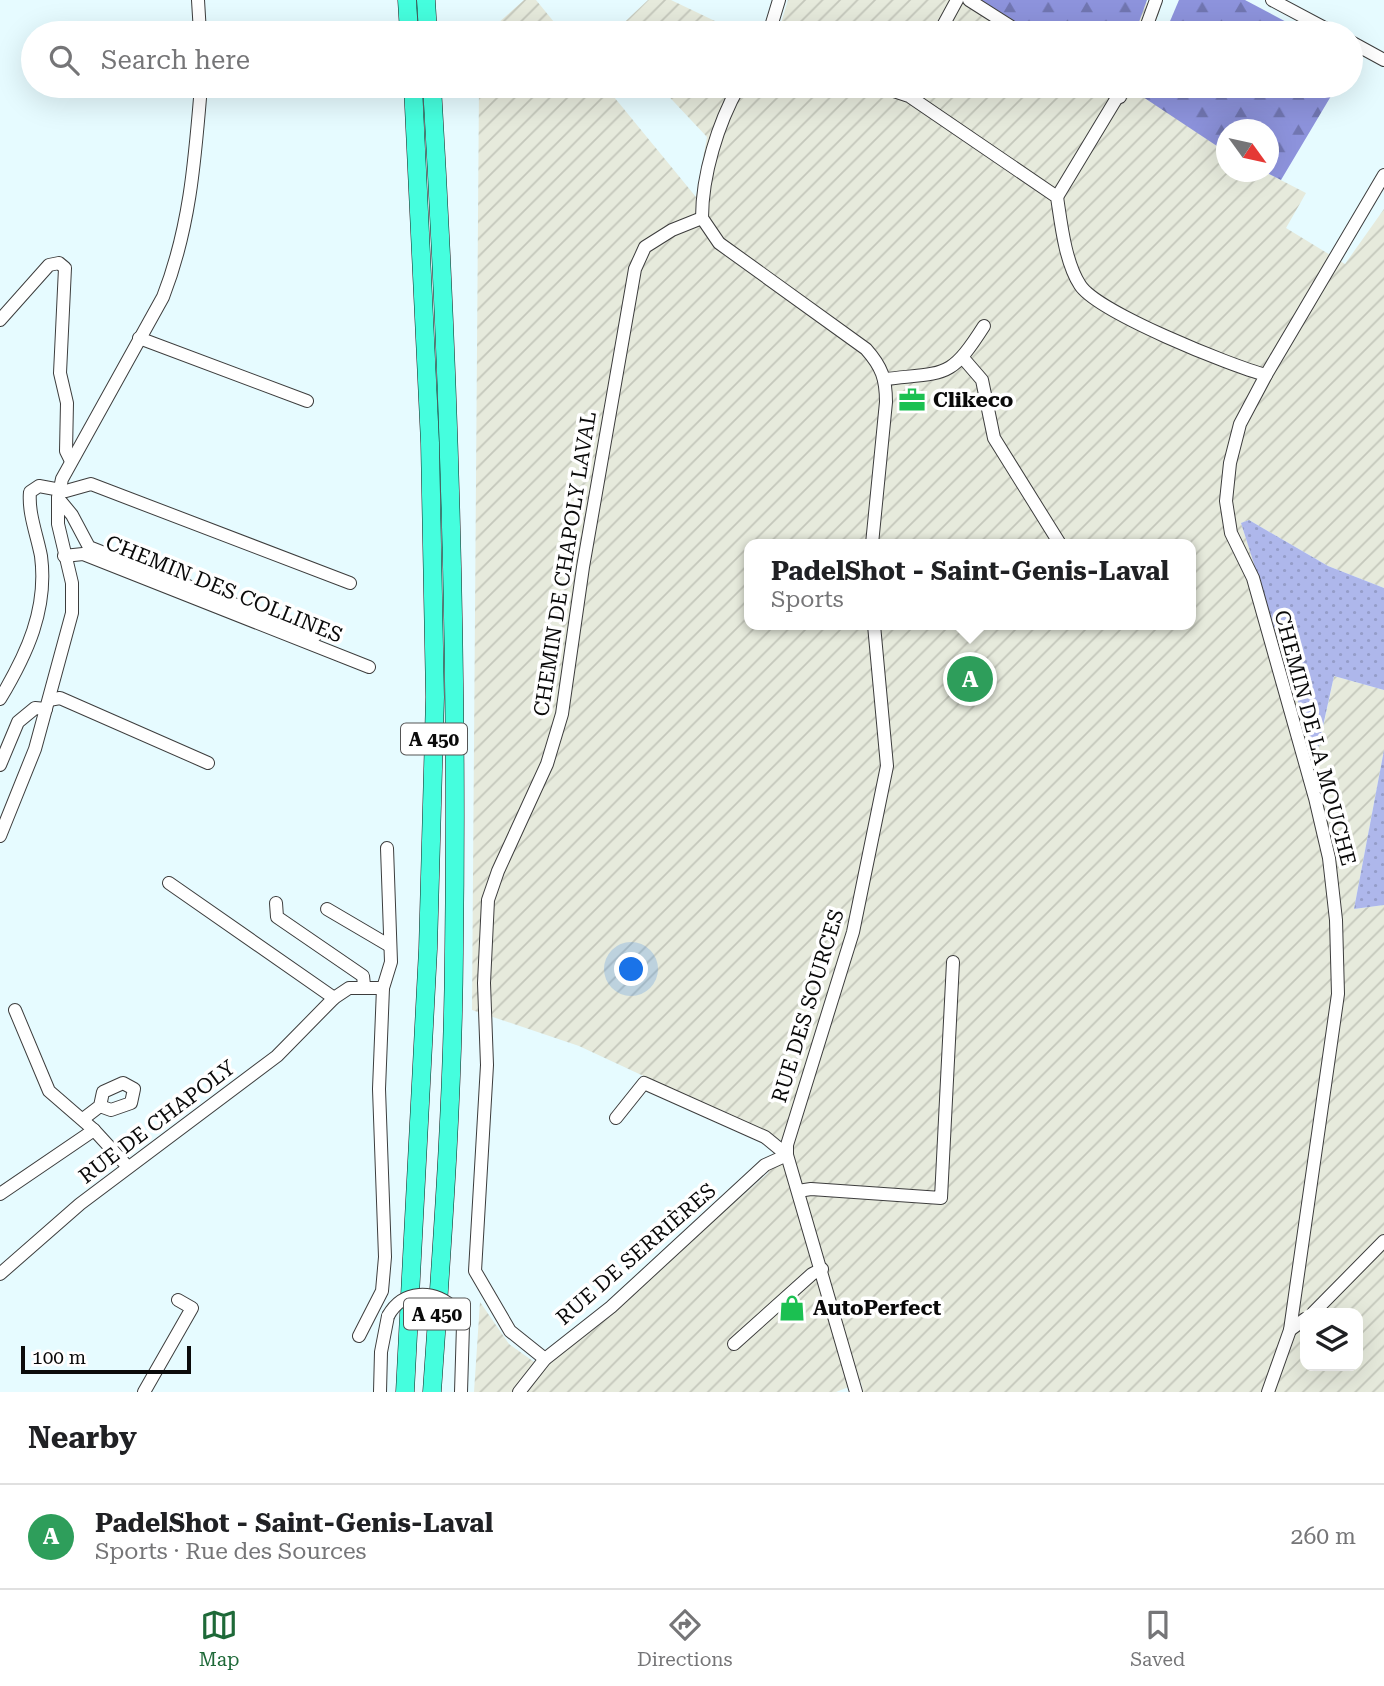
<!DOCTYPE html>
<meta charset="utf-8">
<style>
:root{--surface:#fff;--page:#f2f2f2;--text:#202124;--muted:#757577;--line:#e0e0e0;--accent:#1e6938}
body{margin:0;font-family:"Roboto Serif",serif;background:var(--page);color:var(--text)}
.controls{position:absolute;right:21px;bottom:21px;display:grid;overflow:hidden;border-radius:14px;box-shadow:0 7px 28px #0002}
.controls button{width:63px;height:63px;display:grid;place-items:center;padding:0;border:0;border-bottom:2px solid var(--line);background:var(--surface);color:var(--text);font:35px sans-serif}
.compass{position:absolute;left:1216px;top:119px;width:63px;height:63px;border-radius:50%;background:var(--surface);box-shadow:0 7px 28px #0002;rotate:123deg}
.scale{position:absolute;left:21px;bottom:18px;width:170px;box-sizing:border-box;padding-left:7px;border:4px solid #0a0a0a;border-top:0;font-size:19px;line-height:24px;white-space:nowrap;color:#0a0a0a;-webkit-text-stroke:5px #fff;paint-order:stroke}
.you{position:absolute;left:632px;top:970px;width:24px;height:24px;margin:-18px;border:5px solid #fff;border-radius:50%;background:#1a73e8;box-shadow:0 0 0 10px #1a73e833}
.badge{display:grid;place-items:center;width:46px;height:46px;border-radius:50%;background:var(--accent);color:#fff;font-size:23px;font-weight:700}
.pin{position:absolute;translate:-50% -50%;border:4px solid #fff;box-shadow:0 2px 7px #0006}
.popup{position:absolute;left:744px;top:539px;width:452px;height:91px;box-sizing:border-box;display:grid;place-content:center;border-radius:14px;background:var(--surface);filter:drop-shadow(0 2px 5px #0005);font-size:23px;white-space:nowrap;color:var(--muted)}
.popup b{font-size:26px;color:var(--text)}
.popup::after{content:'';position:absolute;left:50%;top:100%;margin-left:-14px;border:14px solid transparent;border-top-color:var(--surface)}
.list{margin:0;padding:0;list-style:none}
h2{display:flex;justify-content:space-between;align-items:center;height:91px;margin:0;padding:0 28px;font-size:30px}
h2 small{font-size:23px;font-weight:400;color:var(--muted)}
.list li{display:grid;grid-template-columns:46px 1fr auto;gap:21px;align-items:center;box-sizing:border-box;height:105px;padding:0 28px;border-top:2px solid var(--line)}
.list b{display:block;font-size:26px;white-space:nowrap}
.list p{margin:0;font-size:23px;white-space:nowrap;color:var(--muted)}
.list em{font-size:23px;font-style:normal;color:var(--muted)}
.icon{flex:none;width:38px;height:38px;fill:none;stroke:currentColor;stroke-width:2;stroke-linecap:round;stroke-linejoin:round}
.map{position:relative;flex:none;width:1384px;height:1392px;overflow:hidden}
.search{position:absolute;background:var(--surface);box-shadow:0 7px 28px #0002;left:21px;right:21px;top:21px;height:77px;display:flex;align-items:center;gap:18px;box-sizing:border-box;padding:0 24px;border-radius:38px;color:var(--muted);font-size:26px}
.sheet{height:196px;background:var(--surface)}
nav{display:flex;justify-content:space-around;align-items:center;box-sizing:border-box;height:98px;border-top:2px solid var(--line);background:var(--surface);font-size:19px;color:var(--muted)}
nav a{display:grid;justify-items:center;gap:4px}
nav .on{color:var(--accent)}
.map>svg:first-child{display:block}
.industrial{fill:url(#industrial-furrows);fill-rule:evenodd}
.forest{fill:url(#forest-firs)}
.garden{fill:url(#garden-dots)}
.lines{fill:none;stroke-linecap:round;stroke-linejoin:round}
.minor-casing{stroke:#3d3d3d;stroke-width:14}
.highway-casing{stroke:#1b1b1b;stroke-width:19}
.minor{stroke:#fff;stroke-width:12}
.highway{stroke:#45fede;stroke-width:18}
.minor-bridge-casing{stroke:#3d3d3d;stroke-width:14;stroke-linecap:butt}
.minor-bridge{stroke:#fff;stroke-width:12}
.labels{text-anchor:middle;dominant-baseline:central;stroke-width:7;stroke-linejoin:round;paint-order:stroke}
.shield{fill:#fff;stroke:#545454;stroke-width:2}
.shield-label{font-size:19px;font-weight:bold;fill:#0a0a0a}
.poi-label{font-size:21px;font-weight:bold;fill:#0a0a0a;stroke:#fff;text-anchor:start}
.street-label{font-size:21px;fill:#0a0a0a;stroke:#fff}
</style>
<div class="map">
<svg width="1384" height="1392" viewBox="0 0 1384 1392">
<defs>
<pattern id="industrial-furrows" width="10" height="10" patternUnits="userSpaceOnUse" patternTransform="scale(1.75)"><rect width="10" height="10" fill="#e6eadc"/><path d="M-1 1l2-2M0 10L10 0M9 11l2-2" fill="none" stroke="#c4c7bb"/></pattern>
<pattern id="forest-firs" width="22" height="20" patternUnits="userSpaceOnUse" patternTransform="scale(1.75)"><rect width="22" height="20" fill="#8d93dc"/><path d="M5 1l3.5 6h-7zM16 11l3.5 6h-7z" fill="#7176b1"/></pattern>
<pattern id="garden-dots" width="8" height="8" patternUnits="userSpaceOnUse" patternTransform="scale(1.75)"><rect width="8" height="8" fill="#aeb7eb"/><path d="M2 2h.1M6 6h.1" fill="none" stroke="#949cc8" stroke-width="1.8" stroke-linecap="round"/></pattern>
</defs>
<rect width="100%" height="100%" fill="#e6fbff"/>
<g class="industrial">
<path d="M 524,0 L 536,0 L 563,33 L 493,33 L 498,23 Z"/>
<path d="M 648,0 L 671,0 L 740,33 L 613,33 Z"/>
<path d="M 788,0 L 1142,0 L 1160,10 L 1151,33 L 778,33 Z"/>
<path d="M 479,86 L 605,86 L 696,197 L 707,137 L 659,86 L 1130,86 L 1226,152 L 1226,172 L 1265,172 L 1306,193 L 1286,228 L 1345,264 L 1384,209 L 1384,588 L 1328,566 L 1249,520 L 1241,523 L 1317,756 L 1334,676 L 1384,690 L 1384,750 L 1354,909 L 1384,905 L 1384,1392 L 863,1392 L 861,1382 L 836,1392 L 474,1392 L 480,1302 L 509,1344 L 544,1369 L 768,1173 L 781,1140 L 579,1046 L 472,1010 ZM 750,544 L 1190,544 L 1190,625 L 750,625 ZM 1305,1313 L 1358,1313 L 1358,1366 L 1305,1366 Z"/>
</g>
<g class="forest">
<path d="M 981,0 L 1147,0 L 1135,33 L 1034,33 Z"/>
<path d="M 1179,0 L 1245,0 L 1292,25 L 1287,33 L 1165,33 Z"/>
<path d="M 1144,86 L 1337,86 L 1281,180 L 1265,172 L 1268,172 L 1268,130 L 1226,130 L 1226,152 L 1140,95 Z"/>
</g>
<g class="garden">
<path d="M 1249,520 L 1328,566 L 1384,588 L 1384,690 L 1334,676 L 1316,758 L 1241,523 Z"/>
<path d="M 1384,750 L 1384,905 L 1354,909 Z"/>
</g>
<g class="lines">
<g class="minor-casing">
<g id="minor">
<path d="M 198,0 L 200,33"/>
<path d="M 969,0 L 1021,33"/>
<path d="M 1272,0 L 1334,33"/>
<path d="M 769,33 L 779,0"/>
<path d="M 939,33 L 957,0"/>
<path d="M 1144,33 L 1156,0"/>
<path d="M 1351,42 L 1384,60"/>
<path d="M 739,86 C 718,123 702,175 702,218 L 719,243 L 866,349 C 882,367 886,379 886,402 L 872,544"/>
<path d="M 879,86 L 909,96 L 1057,197 C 1061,223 1065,262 1080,285 C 1097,312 1231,366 1266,375"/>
<path d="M 1101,86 L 1120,97"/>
<path d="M 1057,197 L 1124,86"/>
<path d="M 0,320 L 49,265 L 59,263 L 65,268 L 60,373 L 67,403 L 66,451 L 71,461"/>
<path d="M 139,338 L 307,401"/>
<path d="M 963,358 L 982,380 L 994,438 L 1060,544"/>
<path d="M 886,379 C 947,372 950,379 984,326"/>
<path d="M 58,498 L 72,515 L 89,547 L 315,636"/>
<path d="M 64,556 L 83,554 L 369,667"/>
<path d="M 0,699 C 27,654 48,609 41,556 C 37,535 28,513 30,492 L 39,486 L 66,491 L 91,484 L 350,583"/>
<path d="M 49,700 L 60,698 L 208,763"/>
<path d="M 0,765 L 18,722 L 35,708 L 46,709"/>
<path d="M 0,836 L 35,749 L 72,613 L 72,583 L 58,524 L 58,498 L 62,479 L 163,297 C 190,228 195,159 201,86"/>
<path d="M 169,883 L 334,998"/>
<path d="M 276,903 L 277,917 L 363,976 L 364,985"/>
<path d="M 327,909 L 390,946"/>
<path d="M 383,988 L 391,962 L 387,848"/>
<path d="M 15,1010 L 49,1091 L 94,1130 L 128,1167"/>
<path d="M 616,1118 L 644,1083 L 765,1137 L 787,1155"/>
<path d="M 83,1119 L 100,1106 L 111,1110 L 131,1103 L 134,1089 L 123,1083 L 103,1092 L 100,1106"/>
<path d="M 798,1191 L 811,1189 L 941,1198 L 953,962"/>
<path d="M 0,1194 L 94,1130"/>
<path d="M 0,1274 L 80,1204 L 277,1056 L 334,998 L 349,988 L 383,988 L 379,1089 L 385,1257 L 382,1291 L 359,1336"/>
<path d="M 455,1309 L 463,1325 L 461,1392"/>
<path d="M 1313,1313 L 1384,1241"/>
<path d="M 1290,1330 L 1305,1319"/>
<path d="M 734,1344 L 812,1274 L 822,1269"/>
<path d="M 545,1359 L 510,1331 L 475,1271 L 487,1065 L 484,983 L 488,900 L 498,871 L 547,764 L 562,714 L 583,567 L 635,269 L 645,247 L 672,230 L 702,218"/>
<path d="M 144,1392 L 192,1308 L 178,1300"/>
<path d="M 380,1392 L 381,1352 L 388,1316"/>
<path d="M 519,1392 L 545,1359 L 611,1307 L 765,1165 L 787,1155"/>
<path d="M 856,1392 L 787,1155 L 787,1145 L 853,932 L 887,766 L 874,625"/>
<path d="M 1268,1392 L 1290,1330 L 1338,994 L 1336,920 L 1329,858 L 1315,798 L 1253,578 L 1231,533 L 1226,501 L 1230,463 L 1240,424 L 1266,375 L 1384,175"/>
</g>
</g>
<g class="highway-casing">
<g id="highway">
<path d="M 407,0 L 409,33"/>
<path d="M 426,0 L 428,33"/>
<path d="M 432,86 C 449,374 458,663 454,952 C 453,1099 442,1246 432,1392"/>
<path d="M 405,1392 L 428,949 L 435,697 L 430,443 L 413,86"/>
</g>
</g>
<use href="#minor" class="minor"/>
<use href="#highway" class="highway"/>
<g class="minor-bridge-casing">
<path id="minor-bridge" d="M 388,1316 C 403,1289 434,1289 455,1309"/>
</g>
<use href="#minor-bridge" class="minor-bridge"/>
</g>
<defs>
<g id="office-bare" transform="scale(2.1)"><path d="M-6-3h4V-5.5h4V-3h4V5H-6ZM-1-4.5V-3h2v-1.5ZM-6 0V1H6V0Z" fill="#1bc051" stroke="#fff" stroke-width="2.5" paint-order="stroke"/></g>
<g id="shop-bare" transform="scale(2.1)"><path d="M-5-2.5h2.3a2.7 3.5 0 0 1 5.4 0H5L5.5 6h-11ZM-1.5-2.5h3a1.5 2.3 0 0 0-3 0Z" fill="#1bc051" stroke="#fff" stroke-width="2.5" paint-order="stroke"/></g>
</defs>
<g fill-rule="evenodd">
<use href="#office-bare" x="912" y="400"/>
<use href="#shop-bare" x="792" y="1308"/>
</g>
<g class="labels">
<g class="shield">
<rect x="401" y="723.5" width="66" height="31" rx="5"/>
<rect x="404" y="1298.5" width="66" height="31" rx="5"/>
</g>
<g class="shield-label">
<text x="434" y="739">A 450</text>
<text x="437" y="1314">A 450</text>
</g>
<g class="poi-label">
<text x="933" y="400">Clikeco</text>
<text x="813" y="1308">AutoPerfect</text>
</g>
<g class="street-label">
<text transform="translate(565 564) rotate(-81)">CHEMIN DE CHAPOLY LAVAL</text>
<text transform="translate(224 589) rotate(22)">CHEMIN DES COLLINES</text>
<text transform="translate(1315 738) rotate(75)">CHEMIN DE LA MOUCHE</text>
<text transform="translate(808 1006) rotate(-73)">RUE DES SOURCES</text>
<text transform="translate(157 1122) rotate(-37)">RUE DE CHAPOLY</text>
<text transform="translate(636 1254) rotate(-41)">RUE DE SERRIÈRES</text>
</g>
</g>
</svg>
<div class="controls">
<button><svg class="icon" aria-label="layers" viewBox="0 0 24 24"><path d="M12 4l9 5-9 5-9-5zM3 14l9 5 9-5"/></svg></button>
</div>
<svg class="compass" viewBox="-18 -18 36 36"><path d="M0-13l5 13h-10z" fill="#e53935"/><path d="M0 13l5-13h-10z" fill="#757577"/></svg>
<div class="scale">100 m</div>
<div class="you"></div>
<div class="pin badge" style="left:970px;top:679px;background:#2e9e5b">A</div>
<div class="popup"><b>PadelShot - Saint-Genis-Laval</b>Sports</div>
<div class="search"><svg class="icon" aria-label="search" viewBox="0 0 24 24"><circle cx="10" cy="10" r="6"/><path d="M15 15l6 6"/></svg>Search here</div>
</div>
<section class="sheet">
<h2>Nearby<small></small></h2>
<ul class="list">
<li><span class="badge" style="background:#2e9e5b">A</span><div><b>PadelShot - Saint-Genis-Laval</b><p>Sports · Rue des Sources</p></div><em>260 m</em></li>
</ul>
</section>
<nav>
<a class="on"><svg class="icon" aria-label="map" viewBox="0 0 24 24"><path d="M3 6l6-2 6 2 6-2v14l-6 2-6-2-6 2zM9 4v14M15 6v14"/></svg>Map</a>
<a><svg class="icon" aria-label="directions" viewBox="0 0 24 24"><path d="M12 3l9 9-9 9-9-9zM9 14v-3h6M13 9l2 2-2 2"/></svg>Directions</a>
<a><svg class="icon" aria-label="saved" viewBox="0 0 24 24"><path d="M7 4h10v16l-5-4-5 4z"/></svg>Saved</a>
</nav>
